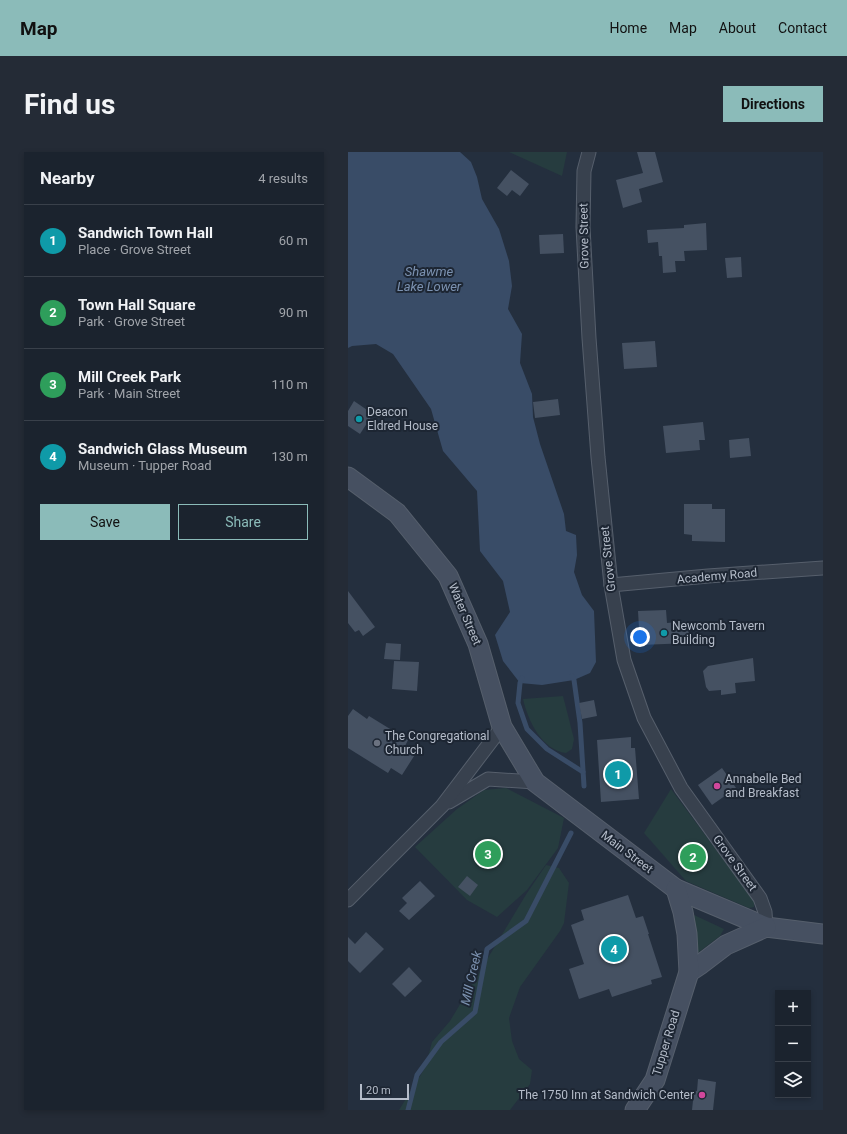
<!DOCTYPE html>
<meta charset="utf-8">
<style>
:root{--surface:#1b232e;--page:#242b36;--text:#f1f3f6;--muted:#a0a4aa;--line:#39404a;--accent:#8bbbb9}
body{margin:0;font-family:Roboto,sans-serif;background:var(--page);color:var(--text)}
.controls{position:absolute;right:12px;bottom:12px;display:grid;overflow:hidden;border-radius:0px;box-shadow:0 2px 6px #0003}
.controls button{width:36px;height:36px;display:grid;place-items:center;padding:0;border:0;border-bottom:1px solid var(--line);background:var(--surface);color:var(--text);font:20px sans-serif}
.scale{position:absolute;left:12px;bottom:10px;width:49px;box-sizing:border-box;padding-left:4px;border:2px solid #b4bcc9;border-top:0;font-size:11px;line-height:14px;white-space:nowrap;color:#b4bcc9;-webkit-text-stroke:3px #1d2633;paint-order:stroke}
.you{position:absolute;left:292px;top:485px;width:14px;height:14px;margin:-10px;border:3px solid #fff;border-radius:50%;background:#1a73e8;box-shadow:0 0 0 6px #1a73e833}
.badge{display:grid;place-items:center;width:26px;height:26px;border-radius:50%;background:var(--accent);color:#fff;font-size:13px;font-weight:700}
.pin{position:absolute;translate:-50% -50%;border:2px solid #fff;box-shadow:0 1px 4px #0006}
.list{margin:0;padding:0;list-style:none}
h2{display:flex;justify-content:space-between;align-items:center;height:52px;margin:0;padding:0 16px;font-size:17px}
h2 small{font-size:13px;font-weight:400;color:var(--muted)}
.list li{display:grid;grid-template-columns:26px 1fr auto;gap:12px;align-items:center;box-sizing:border-box;height:72px;padding:0 16px;border-top:1px solid var(--line)}
.list b{display:block;font-size:15px;white-space:nowrap}
.list p{margin:0;font-size:13px;white-space:nowrap;color:var(--muted)}
.list em{font-size:13px;font-style:normal;color:var(--muted)}
.actions{display:flex;gap:8px;padding:12px 16px}
.actions a{flex:1;padding:9px 0;border:1px solid var(--accent);border-radius:0px;text-align:center;font-size:14px;color:var(--accent)}
.actions .main{background:var(--accent);color:#111}
.icon{flex:none;width:22px;height:22px;fill:none;stroke:currentColor;stroke-width:2;stroke-linecap:round;stroke-linejoin:round}
.map{position:relative;flex:none;width:475px;height:958px;overflow:hidden;border-radius:0px}
header{display:flex;align-items:center;gap:24px;box-sizing:border-box;height:56px;padding:0 20px;background:var(--accent);color:#111}
header strong{font-size:19px}
nav{display:flex;gap:22px;margin-inline-start:auto;font-size:14px}
.intro{display:flex;align-items:center;justify-content:space-between;box-sizing:border-box;height:96px;padding:0 24px}
h1{margin:0;font-size:28px}
.button{padding:10px 18px;border-radius:0px;background:var(--accent);color:#111;font-size:14px;font-weight:700}
main{display:flex;gap:24px;padding:0 24px}
aside{flex:1;background:var(--surface);border-radius:0px;box-shadow:0 2px 6px #0003}
.map>svg:first-child{display:block}
.green{fill:#263c3f}
.water{fill:#394c67}
.lines{fill:none;stroke-linecap:round;stroke-linejoin:round}
.stream{stroke:#394c67;stroke-width:5}
.building{fill:#455162}
.minor-casing{stroke:#565f6c;stroke-width:15}
.secondary-casing{stroke:#565f6c;stroke-width:21}
.minor{stroke:#38414e;stroke-width:13}
.secondary{stroke:#465061;stroke-width:19}
.culture-dot{fill:#0f9aa8;stroke:#1d2633;stroke-width:1.5}
.worship-dot{fill:#6b7280;stroke:#1d2633;stroke-width:1.5}
.hotel-dot{fill:#d1479c;stroke:#1d2633;stroke-width:1.5}
.labels{text-anchor:middle;dominant-baseline:central;stroke-width:4;stroke-linejoin:round;paint-order:stroke}
.street-label{font-size:12px;fill:#b4bcc9;stroke:#1d2633}
.poi-label{font-size:12px;fill:#b4bcc9;stroke:#1d2633;text-anchor:start}
.water-label{font-size:13px;font-style:italic;fill:#7c92b1;stroke:#1d2633}
</style>
<header>
<strong>Map</strong>
<nav><a>Home</a><a>Map</a><a>About</a><a>Contact</a></nav>
</header>
<div class="intro"><h1>Find us</h1><a class="button">Directions</a></div>
<main>
<aside>
<h2>Nearby<small>4 results</small></h2>
<ul class="list">
<li><span class="badge" style="background:#0f9aa8">1</span><div><b>Sandwich Town Hall</b><p>Place · Grove Street</p></div><em>60 m</em></li>
<li><span class="badge" style="background:#2e9e5b">2</span><div><b>Town Hall Square</b><p>Park · Grove Street</p></div><em>90 m</em></li>
<li><span class="badge" style="background:#2e9e5b">3</span><div><b>Mill Creek Park</b><p>Park · Main Street</p></div><em>110 m</em></li>
<li><span class="badge" style="background:#0f9aa8">4</span><div><b>Sandwich Glass Museum</b><p>Museum · Tupper Road</p></div><em>130 m</em></li>
</ul>
<div class="actions"><a class="main">Save</a><a>Share</a></div>
</aside>
<div class="map">
<svg width="475" height="958" viewBox="0 0 475 958">
<rect width="100%" height="100%" fill="#242f3e"/>
<g class="green">
<path d="M 161,0 L 219,0 L 214,24 Z"/>
<path d="M 215,544 L 226,587 L 224,597 L 218,601 C 194,598 180,569 175,547 Z"/>
<path d="M 158,636 L 216,666 L 210,696 L 179,738 L 149,765 L 119,748 L 67,695 L 109,657 L 136,638 Z"/>
<path d="M 323,637 L 406,749 L 406,755 L 401,756 L 338,729 L 296,681 Z"/>
<path d="M 198,713 L 211,716 L 221,731 L 216,771 L 212,779 L 172,835 L 161,866 L 164,889 L 171,907 L 184,918 L 182,932 L 162,958 L 51,958 L 77,916 L 84,890 L 102,869 L 179,741 Z"/>
<path d="M 344,762 L 376,777 L 372,784 L 347,803 Z"/>
</g>
<path class="water" d="M 0,0 L 112,0 L 123,10 L 129,25 L 134,47 L 151,77 L 161,109 L 164,134 L 160,157 L 174,182 L 172,211 L 184,242 L 185,265 L 192,292 L 216,362 L 218,379 L 228,383 L 229,403 L 226,420 L 234,443 L 246,459 L 248,510 L 242,521 L 226,528 L 194,533 L 172,531 L 155,509 L 147,483 L 162,460 L 155,429 L 132,399 L 129,339 L 95,299 L 83,257 L 45,202 L 28,192 L 4,194 L 0,196 Z"/>
<g class="lines">
<g class="stream">
<path d="M 224,524 L 226,528 L 232,571 L 236,634"/>
<path d="M 174,526 L 172,531 L 170,551 L 179,577 L 199,597 L 235,620"/>
<path d="M 60,958 L 69,923 L 93,890 L 127,860 L 139,797 L 178,769 L 223,681"/>
</g>
</g>
<g class="building">
<path d="M 289,0 L 307,0 L 315,30 L 291,37 L 294,50 L 275,56 L 268,28 L 295,21 Z"/>
<path d="M 163,18 L 181,32 L 172,44 L 164,38 L 159,44 L 149,36 Z"/>
<path d="M 358,71 L 359,98 L 336,99 L 337,109 L 327,109 L 328,120 L 315,121 L 314,104 L 311,104 L 310,90 L 300,91 L 299,78 L 336,76 L 336,73 Z"/>
<path d="M 215,82 L 216,101 L 192,102 L 191,83 Z"/>
<path d="M 393,105 L 394,125 L 379,126 L 377,106 Z"/>
<path d="M 307,189 L 309,215 L 276,217 L 274,191 Z"/>
<path d="M 210,247 L 212,263 L 187,266 L 185,250 Z"/>
<path d="M 6,249 L 25,262 L 12,282 L 0,274 L 0,259 Z"/>
<path d="M 355,270 L 357,288 L 351,288 L 352,298 L 318,301 L 315,274 Z"/>
<path d="M 401,286 L 403,304 L 382,306 L 381,288 Z"/>
<path d="M 336,352 L 364,352 L 364,357 L 377,357 L 377,390 L 344,389 L 344,383 L 336,382 Z"/>
<path d="M 0,439 L 27,475 L 15,484 L 11,478 L 7,480 L 0,471 Z"/>
<path d="M 318,458 L 319,471 L 340,469 L 342,491 L 292,493 L 290,459 Z"/>
<path d="M 38,491 L 53,492 L 52,508 L 36,507 Z"/>
<path d="M 405,506 L 407,529 L 387,531 L 388,541 L 373,543 L 373,538 L 361,539 L 358,535 L 355,519 L 360,514 Z"/>
<path d="M 46,509 L 71,510 L 69,539 L 44,537 Z"/>
<path d="M 246,548 L 249,564 L 234,567 L 231,551 Z"/>
<path d="M 5,557 L 19,567 L 21,564 L 60,588 L 57,594 L 68,601 L 54,623 L 43,616 L 40,621 L 0,596 L 0,564 Z"/>
<path d="M 283,585 L 283,596 L 287,596 L 291,647 L 253,650 L 249,588 Z"/>
<path d="M 374,616 L 388,636 L 364,653 L 350,633 Z"/>
<path d="M 119,724 L 130,733 L 122,744 L 110,735 Z"/>
<path d="M 72,729 L 87,744 L 61,768 L 51,759 L 59,751 L 54,746 Z"/>
<path d="M 280,743 L 288,766 L 295,764 L 301,782 L 300,782 L 314,825 L 303,828 L 304,832 L 264,845 L 261,837 L 231,847 L 221,817 L 236,812 L 223,773 L 236,768 L 233,758 Z"/>
<path d="M 18,780 L 36,797 L 12,821 L 0,809 L 0,785 L 7,792 Z"/>
<path d="M 61,815 L 74,829 L 57,845 L 44,832 Z"/>
<path d="M 350,927 L 368,930 L 365,958 L 344,958 L 346,939 L 349,939 Z"/>
</g>
<g class="lines">
<g class="minor-casing">
<g id="minor">
<path d="M 241,0 L 236,19 L 235,75 L 241,186 L 250,305 L 263,433 L 276,508 L 296,566 L 333,636 L 412,746 L 417,760 L 418,775"/>
<path d="M 263,433 L 360,424 L 475,416"/>
<path d="M 101,650 L 140,627 L 187,630"/>
<path d="M 0,748 L 94,654 L 154,575"/>
</g>
</g>
<g class="secondary-casing">
<g id="secondary">
<path d="M 0,325 L 49,361 L 100,424 L 130,492 L 154,575 L 187,630 L 328,737 L 418,775 L 475,782"/>
<path d="M 341,820 L 353,812 L 378,793 L 418,775"/>
<path d="M 287,958 L 307,928 L 341,820 L 339,782 L 335,760 L 328,737"/>
</g>
</g>
<use href="#minor" class="minor"/>
<use href="#secondary" class="secondary"/>
</g>
<g class="culture-dot">
<circle cx="11" cy="267" r="4"/>
<circle cx="316" cy="481" r="4"/>
</g>
<circle class="worship-dot" cx="29" cy="591" r="4"/>
<g class="hotel-dot">
<circle cx="369" cy="634" r="4"/>
<circle cx="354" cy="943" r="4"/>
</g>
<g class="labels">
<g class="street-label">
<text transform="translate(236 84) rotate(-91)">Grove Street</text>
<text transform="translate(260 407) rotate(-96)">Grove Street</text>
<text transform="translate(369 424) rotate(-5)">Academy Road</text>
<text transform="translate(117 462) rotate(67)">Water Street</text>
<text transform="translate(279 700) rotate(37)">Main Street</text>
<text transform="translate(387 711) rotate(54)">Grove Street</text>
<text transform="translate(318 891) rotate(-73)">Tupper Road</text>
</g>
<g class="poi-label">
<text x="19" y="260">Deacon<tspan x="19" dy="14">Eldred House</tspan></text>
<text x="324" y="474">Newcomb Tavern<tspan x="324" dy="14">Building</tspan></text>
<text x="37" y="584">The Congregational<tspan x="37" dy="14">Church</tspan></text>
<text x="377" y="627">Annabelle Bed<tspan x="377" dy="14">and Breakfast</tspan></text>
<text x="346" y="943" text-anchor="end">The 1750 Inn at Sandwich Center</text>
</g>
<g class="water-label">
<text x="81" y="119">Shawme<tspan x="81" dy="15">Lake Lower</tspan></text>
<text transform="translate(123 826) rotate(-77)">Mill Creek</text>
</g>
</g>
</svg>
<div class="controls">
<button>+</button>
<button>−</button>
<button><svg class="icon" aria-label="layers" viewBox="0 0 24 24"><path d="M12 4l9 5-9 5-9-5zM3 14l9 5 9-5"/></svg></button>
</div>
<div class="scale">20 m</div>
<div class="you"></div>
<div class="pin badge" style="left:270px;top:622px;background:#0f9aa8">1</div>
<div class="pin badge" style="left:345px;top:705px;background:#2e9e5b">2</div>
<div class="pin badge" style="left:140px;top:702px;background:#2e9e5b">3</div>
<div class="pin badge" style="left:266px;top:797px;background:#0f9aa8">4</div>
</div>
</main>
